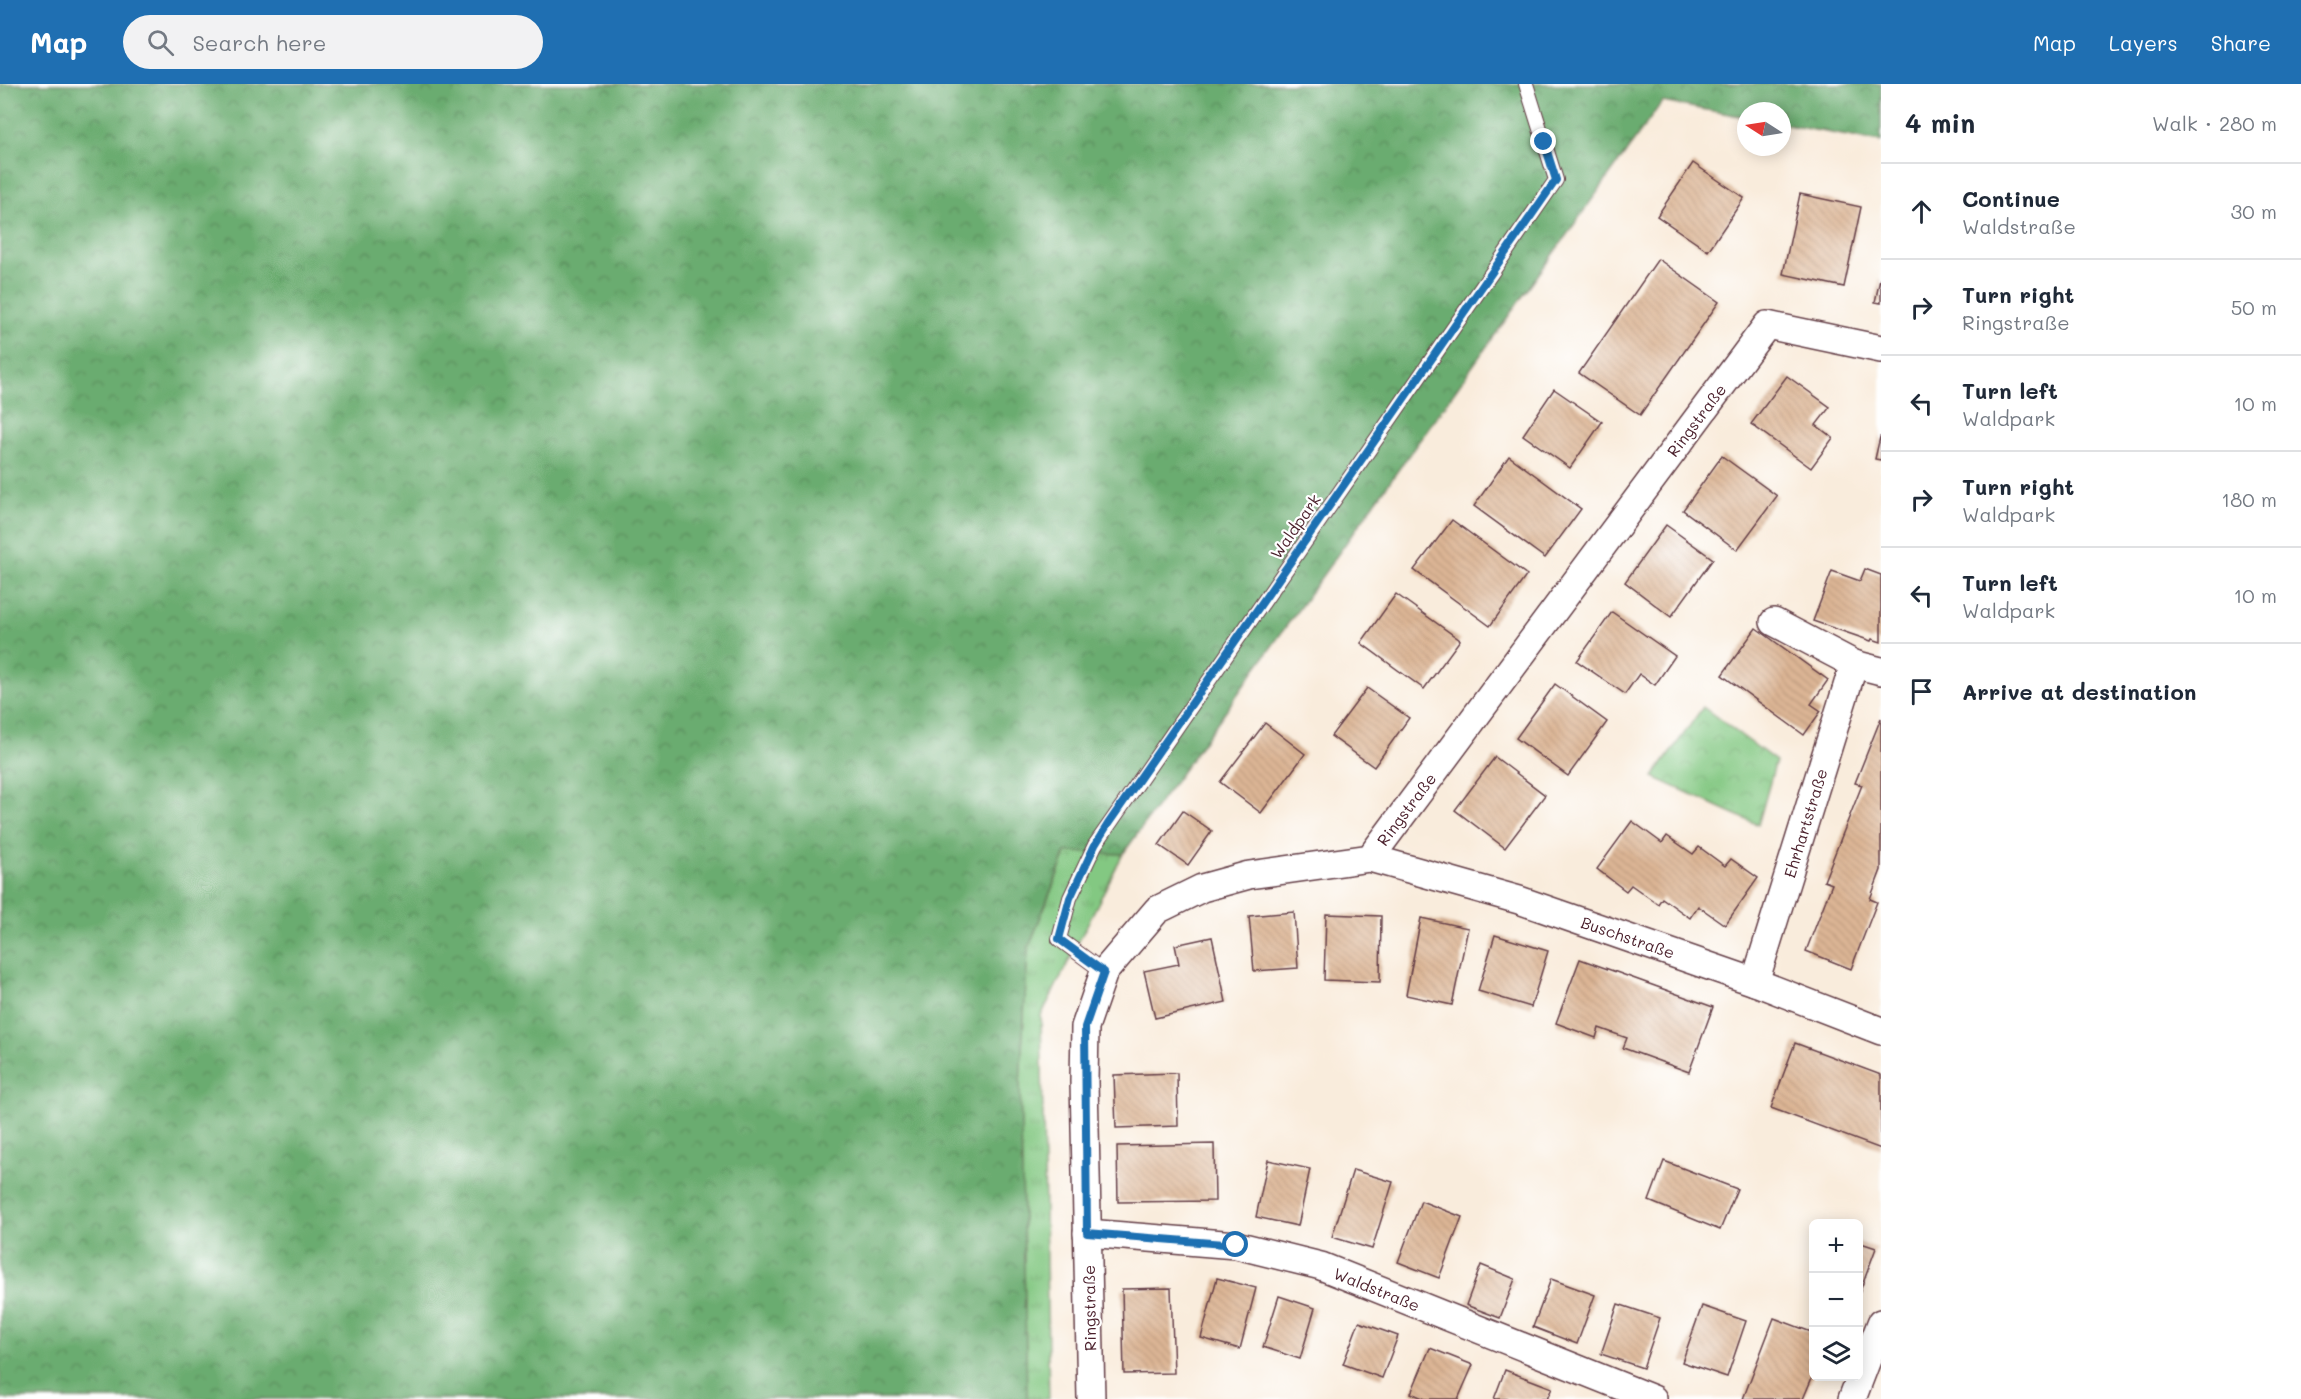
<!DOCTYPE html>
<meta charset="utf-8">
<style>
:root{--surface:#fff;--page:#f2f2f3;--text:#1f2937;--muted:#747a83;--line:#e0e1e3;--accent:#1f6fb2}
body{margin:0;font-family:Mali,sans-serif;background:var(--page);color:var(--text)}
.controls{position:absolute;right:18px;bottom:18px;display:grid;overflow:hidden;border-radius:9px;box-shadow:0 3px 15px #0003}
.controls button{width:54px;height:54px;display:grid;place-items:center;padding:0;border:0;border-bottom:2px solid var(--line);background:var(--surface);color:var(--text);font:30px sans-serif}
.compass{position:absolute;left:1737px;top:18px;width:54px;height:54px;border-radius:50%;background:var(--surface);box-shadow:0 3px 15px #0003;rotate:282deg}
.stop{position:absolute;width:18px;height:18px;margin:-14px;border:4px solid #1f6fb2;border-radius:50%;background:#fff}
.stop.end{background:#1f6fb2;border-color:#fff;box-shadow:0 2px 6px #0008}
.list{margin:0;padding:0;list-style:none}
h2{display:flex;justify-content:space-between;align-items:center;height:78px;margin:0;padding:0 24px;font-size:26px}
h2 small{font-size:20px;font-weight:400;color:var(--muted)}
.list li{display:grid;grid-template-columns:39px 1fr auto;gap:18px;align-items:center;box-sizing:border-box;height:96px;padding:0 24px;border-top:2px solid var(--line)}
.list b{display:block;font-size:22px;white-space:nowrap}
.list p{margin:0;font-size:20px;white-space:nowrap;color:var(--muted)}
.list em{font-size:20px;font-style:normal;color:var(--muted)}
.icon{flex:none;width:33px;height:33px;fill:none;stroke:currentColor;stroke-width:2;stroke-linecap:round;stroke-linejoin:round}
.map{position:relative;flex:none;width:1881px;height:1315px;overflow:hidden}
header{display:flex;align-items:center;gap:36px;box-sizing:border-box;height:84px;padding:0 30px;background:var(--accent);color:#fff}
header strong{font-size:28px}
nav{display:flex;gap:33px;margin-inline-start:auto;font-size:21px}
.search{width:420px;height:54px;background:var(--page);display:flex;align-items:center;gap:15px;box-sizing:border-box;padding:0 21px;border-radius:33px;color:var(--muted);font-size:22px}
main{display:flex}
aside{flex:1;background:var(--surface)}
.map>svg:first-child{display:block}
.grass{fill:url(#grass-tufts);stroke:#667456;stroke-width:1.5}
.forest{fill:url(#forest-crowns);stroke:#5a664e;stroke-width:1.5}
.park{fill:url(#park-crowns);stroke:#667456;stroke-width:1.5}
.building{fill:url(#building-back-hatch)}
.lines{fill:none;stroke-linecap:round;stroke-linejoin:round}
.service-casing{stroke:#643e46;stroke-width:16}
.minor-casing{stroke:#643e46;stroke-width:30}
.service{stroke:#fff;stroke-width:14}
.minor{stroke:#fff;stroke-width:27}
.route{stroke:#1f6fb2;stroke-width:8}
.labels{text-anchor:middle;dominant-baseline:central;stroke-width:4.5;stroke-linejoin:round;paint-order:stroke}
.street-label{font-size:16px;fill:#4a1f2b;stroke:#fff}
</style>
<header>
<strong>Map</strong>
<div class="search"><svg class="icon" aria-label="search" viewBox="0 0 24 24"><circle cx="10" cy="10" r="6"/><path d="M15 15l6 6"/></svg>Search here</div>
<nav><a>Map</a><a>Layers</a><a>Share</a></nav>
</header>
<main>
<div class="map">
<svg width="1881" height="1315" viewBox="0 0 1881 1315">
<defs>
<pattern id="grass-tufts" width="24" height="20" patternUnits="userSpaceOnUse" patternTransform="scale(1.5)"><rect width="24" height="20" fill="#83c882"/><path d="M3 7l-1-3M5 7V3M7 7l1-3M15 17l-1-3M17 17v-4M19 17l1-3" fill="none" stroke="#73ab70"/></pattern>
<pattern id="forest-crowns" width="20" height="18" patternUnits="userSpaceOnUse" patternTransform="scale(1.5)"><rect width="20" height="18" fill="#6aac70"/><path d="M2 6a3 3 0 1 1 6 0M12 15a3 3 0 1 1 6 0" fill="none" stroke="#598b5c"/></pattern>
<pattern id="park-crowns" width="20" height="18" patternUnits="userSpaceOnUse" patternTransform="scale(1.5)"><rect width="20" height="18" fill="#83c882"/><path d="M2 6a3 3 0 1 1 6 0M12 15a3 3 0 1 1 6 0" fill="none" stroke="#73ab70"/></pattern>
<pattern id="building-back-hatch" width="6" height="6" patternUnits="userSpaceOnUse" patternTransform="scale(1.5)"><rect width="6" height="6" fill="#dcb594"/><path d="M-1 5l2 2M0 0l6 6M5-1l2 2" fill="none" stroke="#be9b80"/></pattern>
</defs>
<rect width="100%" height="100%" fill="#fff"/>
<filter id="ink" filterUnits="userSpaceOnUse"><feTurbulence type="fractalNoise" baseFrequency=".0167" numOctaves="2"/><feDisplacementMap in="SourceGraphic" scale="12" xChannelSelector="R" yChannelSelector="G"/><feConvolveMatrix kernelMatrix="1 2 1 2 8 2 1 2 1" color-interpolation-filters="sRGB"/></filter>
<filter id="wash" filterUnits="userSpaceOnUse"><feTurbulence type="fractalNoise" baseFrequency=".008" numOctaves="4" result="noise"/><feDisplacementMap in="SourceGraphic" scale="24" xChannelSelector="R" yChannelSelector="G"/><feGaussianBlur stdDeviation="1.35" result="paint"/><feColorMatrix in="noise" values="0 0 0 0 0 0 0 0 0 0 0 0 0 0 0 0 0 1.4 0 .05"/><feComposite in="paint" operator="in"/></filter>
<g filter="url(#wash)">
<rect width="100%" height="100%" fill="#f9ecdc"/>
<path class="grass" d="M 1067,767 L 1123,770 L 1041,932 L 1049,1315 L 1027,1315 L 1020,999 L 1028,865 Z"/>
<path class="forest" d="M 0,0 L 1881,0 L 1881,58 L 1782,40 L 1782,27 L 1746,27 L 1746,33 L 1662,18 L 1123,770 L 1066,768 L 1028,865 L 1020,999 L 1027,1315 L 0,1315 Z"/>
<path class="park" d="M 1703,623 L 1776,677 L 1758,741 L 1653,693 Z"/>
<g id="blocks">
<g class="building">
<path d="M 1693,79 L 1744,114 L 1708,167 L 1657,132 Z"/>
<path d="M 1800,110 L 1861,123 L 1844,203 L 1783,190 Z"/>
<path d="M 1658,175 L 1719,218 L 1640,331 L 1579,289 Z"/>
<path d="M 1880,195 L 1881,195 L 1881,219 L 1875,218 Z"/>
<path d="M 1787,292 L 1830,323 L 1816,341 L 1833,354 L 1811,384 L 1751,340 Z"/>
<path d="M 1554,305 L 1602,338 L 1570,384 L 1523,351 Z"/>
<path d="M 1880,353 L 1881,353 L 1881,376 L 1875,375 Z"/>
<path d="M 1509,372 L 1581,425 L 1545,474 L 1474,422 Z"/>
<path d="M 1722,372 L 1777,412 L 1737,466 L 1683,426 Z"/>
<path d="M 1452,436 L 1527,491 L 1490,542 L 1414,486 Z"/>
<path d="M 1666,441 L 1713,475 L 1671,533 L 1625,498 Z"/>
<path d="M 1865,485 L 1881,491 L 1881,558 L 1872,555 L 1871,557 L 1813,537 L 1832,487 L 1860,497 Z"/>
<path d="M 1396,510 L 1460,556 L 1424,605 L 1361,559 Z"/>
<path d="M 1612,528 L 1675,572 L 1655,601 L 1639,590 L 1625,610 L 1577,577 Z"/>
<path d="M 1756,544 L 1828,596 L 1811,620 L 1821,627 L 1804,651 L 1722,591 Z"/>
<path d="M 1555,600 L 1607,638 L 1568,692 L 1516,654 Z"/>
<path d="M 1367,604 L 1409,634 L 1374,683 L 1331,652 Z"/>
<path d="M 1881,634 L 1881,786 L 1870,815 L 1877,818 L 1851,885 L 1806,867 L 1832,800 L 1824,797 L 1862,701 L 1855,699 Z"/>
<path d="M 1265,639 L 1305,670 L 1261,729 L 1220,698 Z"/>
<path d="M 1495,673 L 1545,711 L 1505,764 L 1455,726 Z"/>
<path d="M 1183,727 L 1212,747 L 1188,781 L 1159,761 Z"/>
<path d="M 1632,737 L 1662,759 L 1667,752 L 1693,770 L 1699,763 L 1725,782 L 1731,775 L 1758,794 L 1725,841 L 1698,822 L 1690,834 L 1662,814 L 1658,820 L 1631,801 L 1626,807 L 1597,785 Z"/>
<path d="M 1294,828 L 1298,884 L 1254,887 L 1249,832 Z"/>
<path d="M 1326,830 L 1381,832 L 1380,898 L 1324,896 Z"/>
<path d="M 1421,834 L 1468,844 L 1452,921 L 1406,911 Z"/>
<path d="M 1495,851 L 1548,867 L 1531,923 L 1478,907 Z"/>
<path d="M 1212,853 L 1226,918 L 1155,934 L 1144,887 L 1179,880 L 1175,861 Z"/>
<path d="M 1580,875 L 1713,923 L 1689,988 L 1623,964 L 1627,954 L 1599,944 L 1596,954 L 1556,939 Z"/>
<path d="M 1795,959 L 1881,991 L 1881,1065 L 1771,1024 Z"/>
<path d="M 1177,989 L 1178,1042 L 1116,1044 L 1114,991 Z"/>
<path d="M 1214,1060 L 1215,1117 L 1118,1118 L 1117,1062 Z"/>
<path d="M 1268,1076 L 1310,1085 L 1298,1142 L 1256,1133 Z"/>
<path d="M 1664,1077 L 1737,1105 L 1720,1146 L 1649,1117 Z"/>
<path d="M 1353,1086 L 1393,1098 L 1372,1165 L 1332,1153 Z"/>
<path d="M 1421,1117 L 1462,1133 L 1439,1194 L 1398,1178 Z"/>
<path d="M 1858,1158 L 1876,1164 L 1859,1210 L 1858,1210 Z"/>
<path d="M 1481,1181 L 1515,1195 L 1500,1234 L 1466,1221 Z"/>
<path d="M 1217,1194 L 1256,1204 L 1240,1265 L 1201,1254 Z"/>
<path d="M 1551,1195 L 1595,1211 L 1577,1260 L 1533,1243 Z"/>
<path d="M 1171,1204 L 1174,1289 L 1124,1290 L 1122,1205 Z"/>
<path d="M 1279,1212 L 1315,1224 L 1300,1275 L 1263,1263 Z"/>
<path d="M 1618,1220 L 1660,1234 L 1643,1284 L 1601,1270 Z"/>
<path d="M 1702,1222 L 1746,1237 L 1727,1293 L 1682,1278 Z"/>
<path d="M 1774,1234 L 1814,1249 L 1814,1289 L 1803,1315 L 1743,1315 Z"/>
<path d="M 1359,1238 L 1398,1252 L 1382,1294 L 1343,1280 Z"/>
<path d="M 1430,1264 L 1473,1281 L 1458,1315 L 1425,1315 L 1411,1309 Z"/>
<path d="M 1505,1286 L 1552,1304 L 1547,1315 L 1494,1315 Z"/>
</g>
</g>
</g>
<g filter="url(#ink)">
<use href="#blocks" fill-opacity="0" stroke="#643e46" stroke-width="1.5"/>
<g class="lines">
<g class="service-casing">
<path id="service" d="M 1104,888 L 1059,855 L 1070,814 L 1095,761 L 1556,96 L 1526,0"/>
</g>
<g class="minor-casing">
<g id="minor">
<path d="M 1774,538 L 1854,580"/>
<path d="M 1370,774 L 1519,816 L 1755,898 L 1881,947"/>
<path d="M 1755,898 L 1854,580 L 1881,587"/>
<path d="M 1087,1149 L 1236,1161 L 1321,1182 L 1653,1315"/>
<path d="M 1091,1315 L 1084,997 L 1085,943 L 1104,888 L 1157,826 L 1202,804 L 1249,791 L 1370,774 L 1767,241 L 1881,265"/>
<path d="M 1852,1315 L 1881,1239"/>
</g>
</g>
<use href="#service" class="service"/>
<use href="#minor" class="minor"/>
</g>
</g>
<g class="lines" filter="url(#ink)">
<path class="route" d="M 1236,1161 L 1087,1149 L 1085,943 L 1104,888 L 1059,855 L 1070,814 L 1095,761 L 1108,740 L 1556,96 L 1544,58"/>
</g>
<g class="labels">
<g class="street-label">
<text transform="translate(1696 336) rotate(-53)">Ringstraße</text>
<text transform="translate(1295 442) rotate(-55)">Waldpark</text>
<text transform="translate(1406 725) rotate(-53)">Ringstraße</text>
<text transform="translate(1805 739) rotate(-73)">Ehrhartstraße</text>
<text transform="translate(1628 853) rotate(19)">Buschstraße</text>
<text transform="translate(1377 1205) rotate(22)">Waldstraße</text>
<text transform="translate(1089 1224) rotate(-91)">Ringstraße</text>
</g>
</g>
</svg>
<div class="controls">
<button>+</button>
<button>−</button>
<button><svg class="icon" aria-label="layers" viewBox="0 0 24 24"><path d="M12 4l9 5-9 5-9-5zM3 14l9 5 9-5"/></svg></button>
</div>
<svg class="compass" viewBox="-18 -18 36 36"><path d="M0-13l5 13h-10z" fill="#e53935"/><path d="M0 13l5-13h-10z" fill="#747a83"/></svg>
<div class="stop" style="left:1236px;top:1161px"></div>
<div class="stop end" style="left:1544px;top:58px"></div>
</div>
<aside>
<h2>4 min<small>Walk · 280 m</small></h2>
<ul class="list">
<li><svg class="icon" aria-label="ahead" viewBox="0 0 24 24"><path d="M12 20V5M6 11l6-6 6 6"/></svg><div><b>Continue</b><p>Waldstraße</p></div><em>30 m</em></li>
<li><svg class="icon" aria-label="right" viewBox="0 0 24 24"><path d="M7 20v-9h11M14 6l5 5-5 5"/></svg><div><b>Turn right</b><p>Ringstraße</p></div><em>50 m</em></li>
<li><svg class="icon" aria-label="left" viewBox="0 0 24 24"><path d="M17 20v-9H6M10 6l-5 5 5 5"/></svg><div><b>Turn left</b><p>Waldpark</p></div><em>10 m</em></li>
<li><svg class="icon" aria-label="right" viewBox="0 0 24 24"><path d="M7 20v-9h11M14 6l5 5-5 5"/></svg><div><b>Turn right</b><p>Waldpark</p></div><em>180 m</em></li>
<li><svg class="icon" aria-label="left" viewBox="0 0 24 24"><path d="M17 20v-9H6M10 6l-5 5 5 5"/></svg><div><b>Turn left</b><p>Waldpark</p></div><em>10 m</em></li>
<li><svg class="icon" aria-label="arrive" viewBox="0 0 24 24"><path d="M6 21V4h12l-3 4 3 4H6"/></svg><div><b>Arrive at destination</b></div></li>
</ul>
</aside>
</main>
